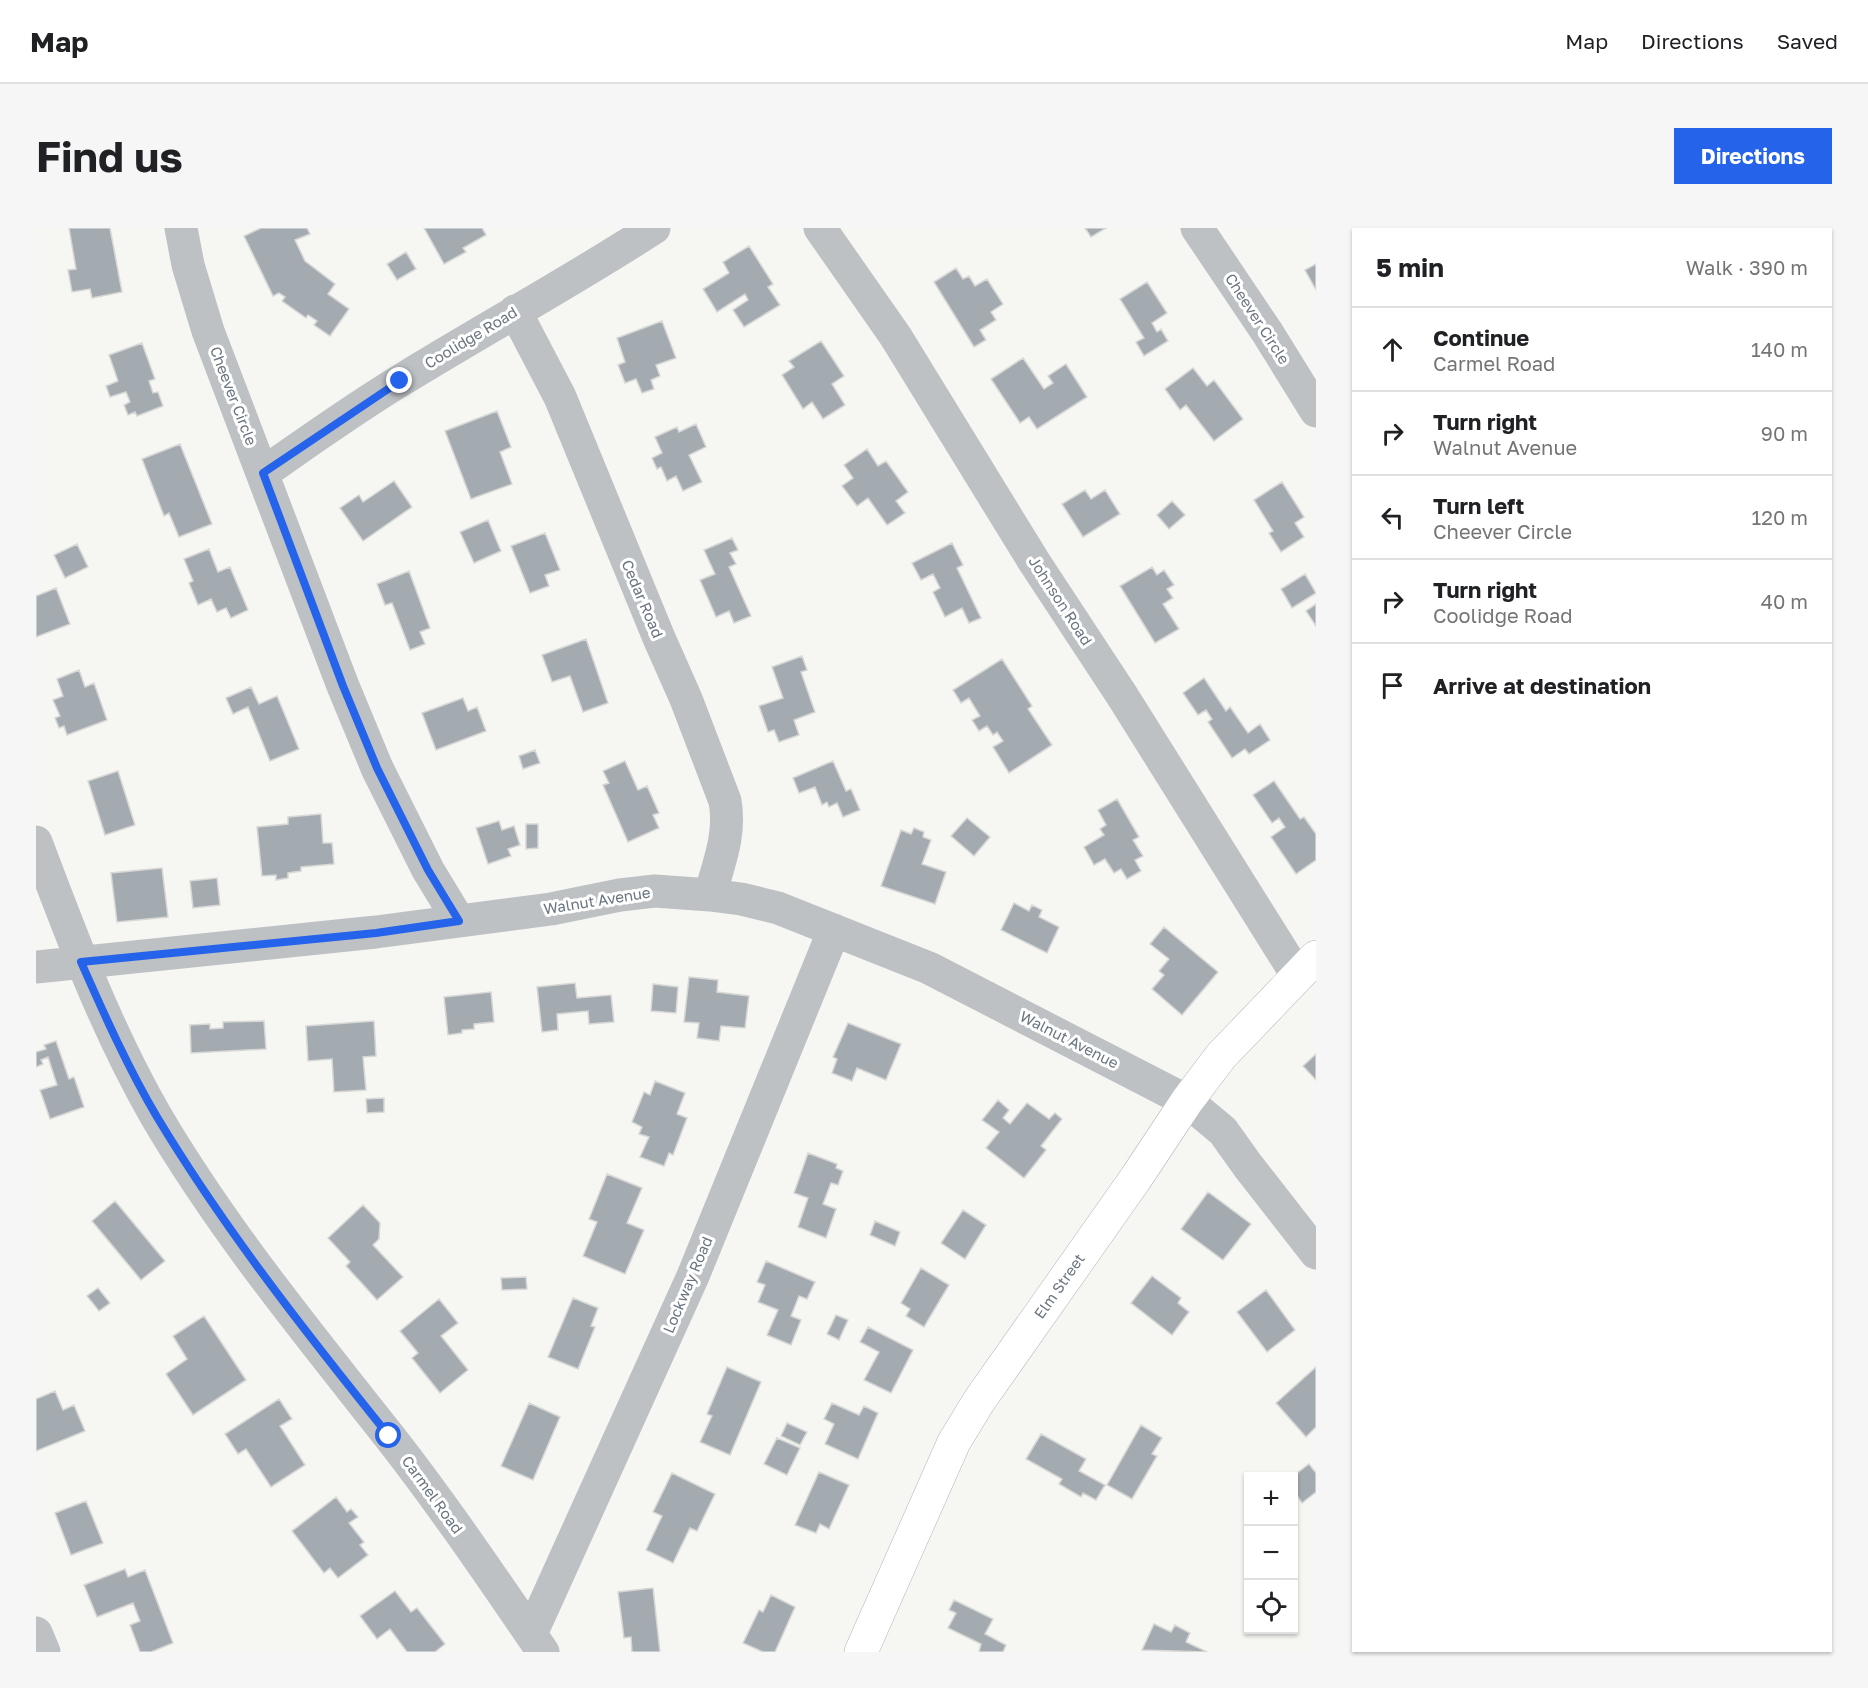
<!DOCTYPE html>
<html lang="en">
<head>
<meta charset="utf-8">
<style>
	body { margin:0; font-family:"Golos Text",sans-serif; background:#f6f6f6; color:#202124 }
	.controls { position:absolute; right:18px; bottom:18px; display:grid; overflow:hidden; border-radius:0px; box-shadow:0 2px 4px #0004 }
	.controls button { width:54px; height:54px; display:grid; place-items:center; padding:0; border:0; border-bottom:2px solid #e0e0e0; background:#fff; color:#202124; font:30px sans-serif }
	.stop { position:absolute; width:18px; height:18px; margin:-14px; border:4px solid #2563eb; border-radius:50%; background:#fff }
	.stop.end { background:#2563eb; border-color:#fff; box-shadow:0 2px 6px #0008 }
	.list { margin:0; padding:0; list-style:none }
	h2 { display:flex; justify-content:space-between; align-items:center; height:78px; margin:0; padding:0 24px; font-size:26px }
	h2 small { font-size:20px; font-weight:400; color:#757577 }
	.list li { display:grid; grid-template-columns:39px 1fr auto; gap:18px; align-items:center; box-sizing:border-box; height:84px; padding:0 24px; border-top:2px solid #e0e0e0 }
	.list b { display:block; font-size:22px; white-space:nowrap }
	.list p { margin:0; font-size:20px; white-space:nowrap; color:#757577 }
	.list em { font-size:20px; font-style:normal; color:#757577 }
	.icon { flex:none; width:33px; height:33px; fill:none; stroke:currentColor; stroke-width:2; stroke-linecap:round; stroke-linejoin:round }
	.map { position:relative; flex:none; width:1280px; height:1424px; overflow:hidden; border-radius:0px }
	header { display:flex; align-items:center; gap:36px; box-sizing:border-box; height:84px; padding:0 30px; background:#fff; border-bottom:2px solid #e0e0e0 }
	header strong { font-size:28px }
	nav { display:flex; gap:33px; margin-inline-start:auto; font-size:21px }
	.intro { display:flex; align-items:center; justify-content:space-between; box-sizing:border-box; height:144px; padding:0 36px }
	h1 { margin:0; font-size:42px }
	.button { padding:15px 27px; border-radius:0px; background:#2563eb; color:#fff; font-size:21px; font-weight:700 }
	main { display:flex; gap:36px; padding:0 36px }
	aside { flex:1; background:#fff; border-radius:0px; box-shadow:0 2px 4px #0004 }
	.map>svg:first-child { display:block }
	.building { fill:#a4abb0; stroke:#d7d7d6; stroke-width:1.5 }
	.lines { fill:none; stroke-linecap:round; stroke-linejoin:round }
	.major-casing { stroke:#b2b5b9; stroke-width:34 }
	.minor { stroke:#bec1c4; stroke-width:33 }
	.major { stroke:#fff; stroke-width:33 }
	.route { stroke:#2563eb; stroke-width:8 }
	.labels { text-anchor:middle; stroke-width:6; stroke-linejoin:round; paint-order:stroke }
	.street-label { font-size:15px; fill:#697580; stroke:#fff }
</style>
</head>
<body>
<header>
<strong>Map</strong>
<nav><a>Map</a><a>Directions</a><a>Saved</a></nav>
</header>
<div class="intro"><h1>Find us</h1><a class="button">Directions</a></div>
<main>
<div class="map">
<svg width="1280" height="1424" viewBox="0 0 1280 1424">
	<rect width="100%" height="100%" fill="#f6f6f3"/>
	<!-- building -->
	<path class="building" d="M 33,0 L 74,0 L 86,64 L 56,70 L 54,61 L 36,64 L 32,42 L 40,41 Z
		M 225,0 L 271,0 L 274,6 L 259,12 L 269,33 L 299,56 L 292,66 L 313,81 L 294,108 L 278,97 L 281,93 L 272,87 L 270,90 L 246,73 L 249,69 L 243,65 L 237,68 L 208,8 Z
		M 388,0 L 446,0 L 450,7 L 427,20 L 430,24 L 408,36 Z
		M 1049,0 L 1070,0 L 1055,9 Z
		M 713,18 L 737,56 L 732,59 L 744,77 L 708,99 L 697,82 L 712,72 L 709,66 L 681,84 L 667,61 L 693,45 L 687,34 Z
		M 370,24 L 380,41 L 361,52 L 351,36 Z
		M 1280,36 L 1280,62 L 1269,42 Z
		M 920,40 L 927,51 L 933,48 L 939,58 L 951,51 L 967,76 L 955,84 L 960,92 L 944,102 L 950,112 L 938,119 L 898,54 Z
		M 1111,54 L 1131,85 L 1116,95 L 1121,104 L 1125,101 L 1132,113 L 1108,128 L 1100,114 L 1108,110 L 1084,71 Z
		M 626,93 L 640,130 L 620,137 L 624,148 L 615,152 L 618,161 L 606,165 L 600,151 L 589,155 L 582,137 L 589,134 L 581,110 Z
		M 785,113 L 808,148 L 796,156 L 809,177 L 787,191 L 776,174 L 767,181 L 746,147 L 758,139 L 753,133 Z
		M 106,115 L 119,151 L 113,153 L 117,165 L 122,164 L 127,178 L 101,188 L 99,184 L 92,187 L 88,177 L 94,174 L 90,164 L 74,169 L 70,158 L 82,153 L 73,127 Z
		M 987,130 L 1008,161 L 1017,155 L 1012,148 L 1030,136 L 1051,169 L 1001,201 L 993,189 L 984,195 L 955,151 Z
		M 1157,140 L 1171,158 L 1178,152 L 1207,191 L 1178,213 L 1150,177 L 1144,182 L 1129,161 Z
		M 461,183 L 475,219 L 464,224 L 476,256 L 435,271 L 409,203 Z
		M 660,196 L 670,219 L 653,227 L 666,254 L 647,263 L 640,248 L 631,253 L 625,239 L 621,241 L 616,230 L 626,225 L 619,209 L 641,199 L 643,204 Z
		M 144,216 L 176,296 L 143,309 L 133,285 L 128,288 L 106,231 Z
		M 831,221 L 842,238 L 850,233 L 872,264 L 860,273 L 869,285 L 851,297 L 832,270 L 821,278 L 806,258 L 817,250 L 808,237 Z
		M 358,253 L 376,279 L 327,313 L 304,280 L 323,267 L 327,274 Z
		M 1246,254 L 1268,289 L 1259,295 L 1268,309 L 1245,324 L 1233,305 L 1237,303 L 1218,272 Z
		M 1049,262 L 1055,271 L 1069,262 L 1084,286 L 1047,309 L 1026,276 Z
		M 1136,273 L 1149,287 L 1133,301 L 1121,287 Z
		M 452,292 L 465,323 L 438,335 L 424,304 Z
		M 509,305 L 524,342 L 509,347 L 513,358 L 494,365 L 475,318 Z
		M 696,310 L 702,322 L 694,325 L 700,336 L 693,339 L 715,388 L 698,395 L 693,383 L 680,389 L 664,352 L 679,346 L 668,322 Z
		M 916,315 L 927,337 L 921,340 L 945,390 L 933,395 L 926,380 L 909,389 L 897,364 L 904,360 L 897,346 L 885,352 L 876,335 Z
		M 41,316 L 52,339 L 29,350 L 18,327 Z
		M 173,321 L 182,344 L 194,339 L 212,382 L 195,390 L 190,380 L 181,384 L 175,371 L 162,377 L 153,355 L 157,353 L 148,331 Z
		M 1116,339 L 1121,347 L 1128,342 L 1138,357 L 1131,361 L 1137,370 L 1127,376 L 1143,401 L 1119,415 L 1084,358 Z
		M 373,343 L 394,400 L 384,404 L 389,416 L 374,422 L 356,375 L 349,377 L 341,356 Z
		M 1269,346 L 1280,365 L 1256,380 L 1245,361 Z
		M 20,360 L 34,396 L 0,409 L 0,368 Z
		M 1280,376 L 1280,398 L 1270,383 Z
		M 550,411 L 572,475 L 547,484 L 534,448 L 516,454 L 506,427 Z
		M 766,428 L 771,442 L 765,444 L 779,484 L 758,492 L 763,507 L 743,514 L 738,502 L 732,504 L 723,478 L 747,470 L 736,439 Z
		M 966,431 L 996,478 L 992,481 L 1016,517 L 973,545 L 957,519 L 967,513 L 961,504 L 957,507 L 951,498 L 943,503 L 936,492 L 944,488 L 933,470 L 925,475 L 917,462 Z
		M 43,442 L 49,459 L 58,455 L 71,492 L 31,507 L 28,498 L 23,500 L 19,490 L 24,488 L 17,472 L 27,468 L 21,451 Z
		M 1168,450 L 1190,483 L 1194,479 L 1212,505 L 1224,496 L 1234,512 L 1213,526 L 1209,521 L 1196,530 L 1172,494 L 1176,491 L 1170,482 L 1162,487 L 1147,465 Z
		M 215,459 L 223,476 L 241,468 L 263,521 L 234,533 L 212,479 L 197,486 L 190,470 Z
		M 427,470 L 432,483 L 441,479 L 450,503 L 400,522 L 386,485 Z
		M 499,522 L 504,535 L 487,541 L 483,528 Z
		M 589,533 L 602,562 L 611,558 L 623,585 L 617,587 L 623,600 L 592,614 L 567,557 L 573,555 L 567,543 Z
		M 797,533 L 810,563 L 815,561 L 824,582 L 807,589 L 801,575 L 793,579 L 791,574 L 786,577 L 779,559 L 763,565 L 757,550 Z
		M 82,543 L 99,597 L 69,607 L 52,553 Z
		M 1238,553 L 1264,591 L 1268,589 L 1280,606 L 1280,632 L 1260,646 L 1235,609 L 1249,599 L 1243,590 L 1236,595 L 1217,567 Z
		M 1081,571 L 1103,609 L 1097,612 L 1107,628 L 1099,632 L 1105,643 L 1091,651 L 1085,641 L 1078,645 L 1069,631 L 1058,637 L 1048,619 L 1068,607 L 1064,601 L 1070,597 L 1062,582 Z
		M 285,586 L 287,615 L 296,615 L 298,636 L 265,639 L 265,643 L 252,645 L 252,650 L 240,652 L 240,647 L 226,648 L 221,599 L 252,596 L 252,589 Z
		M 931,590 L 954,609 L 938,628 L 915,608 Z
		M 463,593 L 466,602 L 478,598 L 484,617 L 472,621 L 475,628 L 452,636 L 440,600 Z
		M 490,596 L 502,596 L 502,620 L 490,621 Z
		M 878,600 L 888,604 L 887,609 L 895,612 L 886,636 L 910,644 L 899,676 L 845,658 L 865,602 L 875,606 Z
		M 126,640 L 132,689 L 81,694 L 75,645 Z
		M 181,650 L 184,677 L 157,680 L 154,653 Z
		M 978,675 L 993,683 L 996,677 L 1006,682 L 1003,689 L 1023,699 L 1011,725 L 965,702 Z
		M 1128,699 L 1182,744 L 1146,787 L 1116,761 L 1128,747 L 1123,743 L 1133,731 L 1114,716 Z
		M 653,749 L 682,752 L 681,764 L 713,768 L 709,800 L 685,798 L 683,813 L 661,810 L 663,795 L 648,794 Z
		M 539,755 L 541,770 L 575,767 L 578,794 L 553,796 L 552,783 L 521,786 L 522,802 L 506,804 L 501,759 Z
		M 617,756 L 642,759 L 640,785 L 615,783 Z
		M 455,764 L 458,794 L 438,796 L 438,801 L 426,802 L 426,805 L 412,807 L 408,769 Z
		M 228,793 L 230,821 L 155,825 L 154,797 L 174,796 L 174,801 L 187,800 L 187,794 Z
		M 338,793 L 340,828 L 327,829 L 330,862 L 298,864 L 296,831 L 272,833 L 270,798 Z
		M 812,795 L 865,816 L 850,852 L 821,840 L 816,853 L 796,845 L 801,831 L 797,829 Z
		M 20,813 L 33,851 L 38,849 L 48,879 L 14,891 L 4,862 L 21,857 L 12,829 L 5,832 L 7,836 L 0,839 L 0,824 L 10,821 L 8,817 Z
		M 1280,826 L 1280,852 L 1267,838 Z
		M 619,853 L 649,865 L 641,886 L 651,890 L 637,927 L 633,925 L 628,938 L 604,929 L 613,909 L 603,906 L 606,899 L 596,894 L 608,864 L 614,867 Z
		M 348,870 L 348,884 L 331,885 L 330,871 Z
		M 962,872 L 973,882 L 967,890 L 974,896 L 991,875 L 1013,891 L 1019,885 L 1026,891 L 1005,918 L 1010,922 L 988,950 L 950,920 L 963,904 L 946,892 Z
		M 772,925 L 801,936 L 800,940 L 807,943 L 802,957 L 795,955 L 787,976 L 800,981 L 790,1010 L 762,999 L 772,970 L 758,965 Z
		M 571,946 L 606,960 L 591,995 L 608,1002 L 589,1046 L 547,1028 L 561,994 L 553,991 Z
		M 1172,964 L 1215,996 L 1187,1032 L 1145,1001 Z
		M 79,973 L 129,1033 L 105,1052 L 56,993 Z
		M 327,977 L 344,995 L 343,1011 L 337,1017 L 367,1049 L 341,1072 L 310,1038 L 314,1034 L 292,1010 Z
		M 927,982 L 950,997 L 929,1031 L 905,1015 Z
		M 839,993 L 864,1004 L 859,1018 L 834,1007 Z
		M 730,1033 L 779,1054 L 771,1071 L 763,1068 L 755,1088 L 765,1092 L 755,1117 L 731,1107 L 742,1082 L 722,1074 L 729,1057 L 721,1054 Z
		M 885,1040 L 913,1057 L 888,1099 L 870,1088 L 874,1081 L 865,1075 Z
		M 1116,1048 L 1145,1070 L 1142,1075 L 1153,1084 L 1136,1107 L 1095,1075 Z
		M 490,1049 L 491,1061 L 466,1062 L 465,1050 Z
		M 62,1060 L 74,1075 L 63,1083 L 51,1068 Z
		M 1230,1062 L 1259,1102 L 1231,1124 L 1201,1084 Z
		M 537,1070 L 562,1080 L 555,1098 L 559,1099 L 542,1141 L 512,1129 Z
		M 403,1071 L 422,1095 L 405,1108 L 432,1142 L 404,1165 L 376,1130 L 382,1125 L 364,1103 Z
		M 800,1087 L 812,1092 L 803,1112 L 791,1106 Z
		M 168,1088 L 210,1152 L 157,1187 L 130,1146 L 151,1131 L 137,1108 Z
		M 832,1099 L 877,1122 L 855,1165 L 828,1152 L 843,1124 L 824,1114 Z
		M 691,1139 L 725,1154 L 694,1227 L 664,1214 L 676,1188 L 671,1186 Z
		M 1280,1139 L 1280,1199 L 1270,1209 L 1240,1175 Z
		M 19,1163 L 27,1182 L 38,1177 L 49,1203 L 0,1223 L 0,1171 Z
		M 243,1171 L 256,1191 L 244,1198 L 269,1237 L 235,1259 L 210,1221 L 202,1226 L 189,1206 Z
		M 493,1175 L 524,1189 L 497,1252 L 465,1238 Z
		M 796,1175 L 823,1187 L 828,1178 L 842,1185 L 822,1231 L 789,1216 L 798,1196 L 788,1191 Z
		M 751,1195 L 771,1204 L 764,1217 L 745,1208 Z
		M 1105,1197 L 1126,1210 L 1116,1226 L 1121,1228 L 1096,1271 L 1071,1257 Z
		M 1005,1206 L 1050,1231 L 1043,1243 L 1069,1257 L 1060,1272 L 1047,1265 L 1045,1269 L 1023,1256 L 1026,1251 L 990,1231 Z
		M 741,1210 L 764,1220 L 751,1247 L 728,1236 Z
		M 1273,1236 L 1280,1245 L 1280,1264 L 1266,1275 L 1258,1263 L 1257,1248 Z
		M 783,1244 L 813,1257 L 793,1301 L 784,1296 L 780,1305 L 759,1297 Z
		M 636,1245 L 679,1266 L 661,1303 L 654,1300 L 637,1335 L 610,1322 L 626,1288 L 617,1284 Z
		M 300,1269 L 311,1284 L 315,1281 L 322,1289 L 313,1295 L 328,1314 L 324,1317 L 332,1327 L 302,1350 L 294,1340 L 288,1345 L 256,1303 Z
		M 50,1273 L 67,1315 L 35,1327 L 19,1285 Z
		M 89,1341 L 92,1349 L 109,1342 L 137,1415 L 115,1424 L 104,1424 L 94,1397 L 104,1393 L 97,1375 L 61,1389 L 48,1357 Z
		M 617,1360 L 624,1424 L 596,1424 L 595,1409 L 588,1410 L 582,1364 Z
		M 359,1363 L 375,1384 L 381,1380 L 409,1416 L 399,1424 L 371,1424 L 354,1401 L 341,1411 L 324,1388 Z
		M 735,1367 L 759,1379 L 739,1424 L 727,1424 L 707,1415 L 723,1382 L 727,1384 Z
		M 918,1372 L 957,1391 L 949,1406 L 970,1417 L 967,1424 L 943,1424 L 945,1416 L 912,1400 L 920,1385 L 913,1382 Z
		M 1118,1396 L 1135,1404 L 1139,1397 L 1154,1405 L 1150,1414 L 1171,1424 L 1106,1422 Z"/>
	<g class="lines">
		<!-- major casing -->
		<g class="major-casing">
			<g id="major">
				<path id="s1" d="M 825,1424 L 918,1214 L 943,1173 L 1100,950 L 1151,873 L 1185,828 L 1280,729"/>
			</g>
		</g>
		<!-- minor -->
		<path class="minor" d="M 145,0 L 152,37 L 172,103 L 307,458 L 341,540 L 392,642 L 423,693
			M 784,0 L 860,109 L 997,332 L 1087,469 L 1261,747
			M 1161,0 L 1231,104 L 1280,183
			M 479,83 L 524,169 L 623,410 L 650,471 L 689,573 C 695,606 683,635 674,667
			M 227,245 C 273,213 319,180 367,151 C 450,100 536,53 618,0
			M 0,614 C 35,707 70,801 120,888 C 187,1002 271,1104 353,1208 C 407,1277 457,1351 507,1424
			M 0,739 L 340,704 L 515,681 L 584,667 L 619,663 L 674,667 L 705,671 L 742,680 L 893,740 L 1151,873 L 1187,903 L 1212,938 L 1280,1025
			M 0,1405 L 8,1424
			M 495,1406 L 657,1048 L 798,702"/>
		<!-- major -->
		<use href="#major" class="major"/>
	</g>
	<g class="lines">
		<!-- route -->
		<path class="route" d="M 353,1208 C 271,1106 189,1002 121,889 C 92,840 68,786 45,734 L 340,705 L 423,693 L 392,642 L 341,540 L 307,458 L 227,245 L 364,153"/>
	</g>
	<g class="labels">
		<!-- street labels -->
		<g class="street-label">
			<text transform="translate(1221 91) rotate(57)" y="5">Cheever Circle</text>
			<text transform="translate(435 110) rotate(-31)" y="5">Coolidge Road</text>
			<text transform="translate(197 168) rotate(69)" y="5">Cheever Circle</text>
			<text transform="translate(606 371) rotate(67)" y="5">Cedar Road</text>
			<text transform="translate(1024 373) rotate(57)" y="5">Johnson Road</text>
			<text transform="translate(561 673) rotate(-9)" y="5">Walnut Avenue</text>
			<text transform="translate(1033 812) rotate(27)" y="5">Walnut Avenue</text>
			<text transform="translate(652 1057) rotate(-67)" y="5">Lockway Road</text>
			<text dy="5" stroke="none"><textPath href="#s1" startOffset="418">Elm Street</textPath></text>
			<text transform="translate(396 1267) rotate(54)" y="5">Carmel Road</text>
		</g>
	</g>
</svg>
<div class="controls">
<button>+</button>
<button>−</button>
<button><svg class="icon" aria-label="locate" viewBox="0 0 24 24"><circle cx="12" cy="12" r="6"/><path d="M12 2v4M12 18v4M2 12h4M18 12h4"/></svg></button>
</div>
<div class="stop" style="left:353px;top:1208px"></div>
<div class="stop end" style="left:364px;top:153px"></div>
</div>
<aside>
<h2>5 min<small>Walk · 390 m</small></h2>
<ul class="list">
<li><svg class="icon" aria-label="ahead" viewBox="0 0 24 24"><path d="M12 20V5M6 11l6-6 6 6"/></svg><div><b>Continue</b><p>Carmel Road</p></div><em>140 m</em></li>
<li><svg class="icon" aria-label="right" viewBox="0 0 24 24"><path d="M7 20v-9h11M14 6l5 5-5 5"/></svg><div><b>Turn right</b><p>Walnut Avenue</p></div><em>90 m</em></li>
<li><svg class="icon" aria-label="left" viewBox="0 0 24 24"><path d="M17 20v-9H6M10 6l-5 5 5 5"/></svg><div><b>Turn left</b><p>Cheever Circle</p></div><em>120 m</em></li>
<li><svg class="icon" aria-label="right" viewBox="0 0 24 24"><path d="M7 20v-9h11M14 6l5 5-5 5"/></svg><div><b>Turn right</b><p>Coolidge Road</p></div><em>40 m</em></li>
<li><svg class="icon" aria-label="arrive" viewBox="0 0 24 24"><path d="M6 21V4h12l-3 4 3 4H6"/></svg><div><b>Arrive at destination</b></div></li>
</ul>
</aside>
</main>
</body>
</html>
